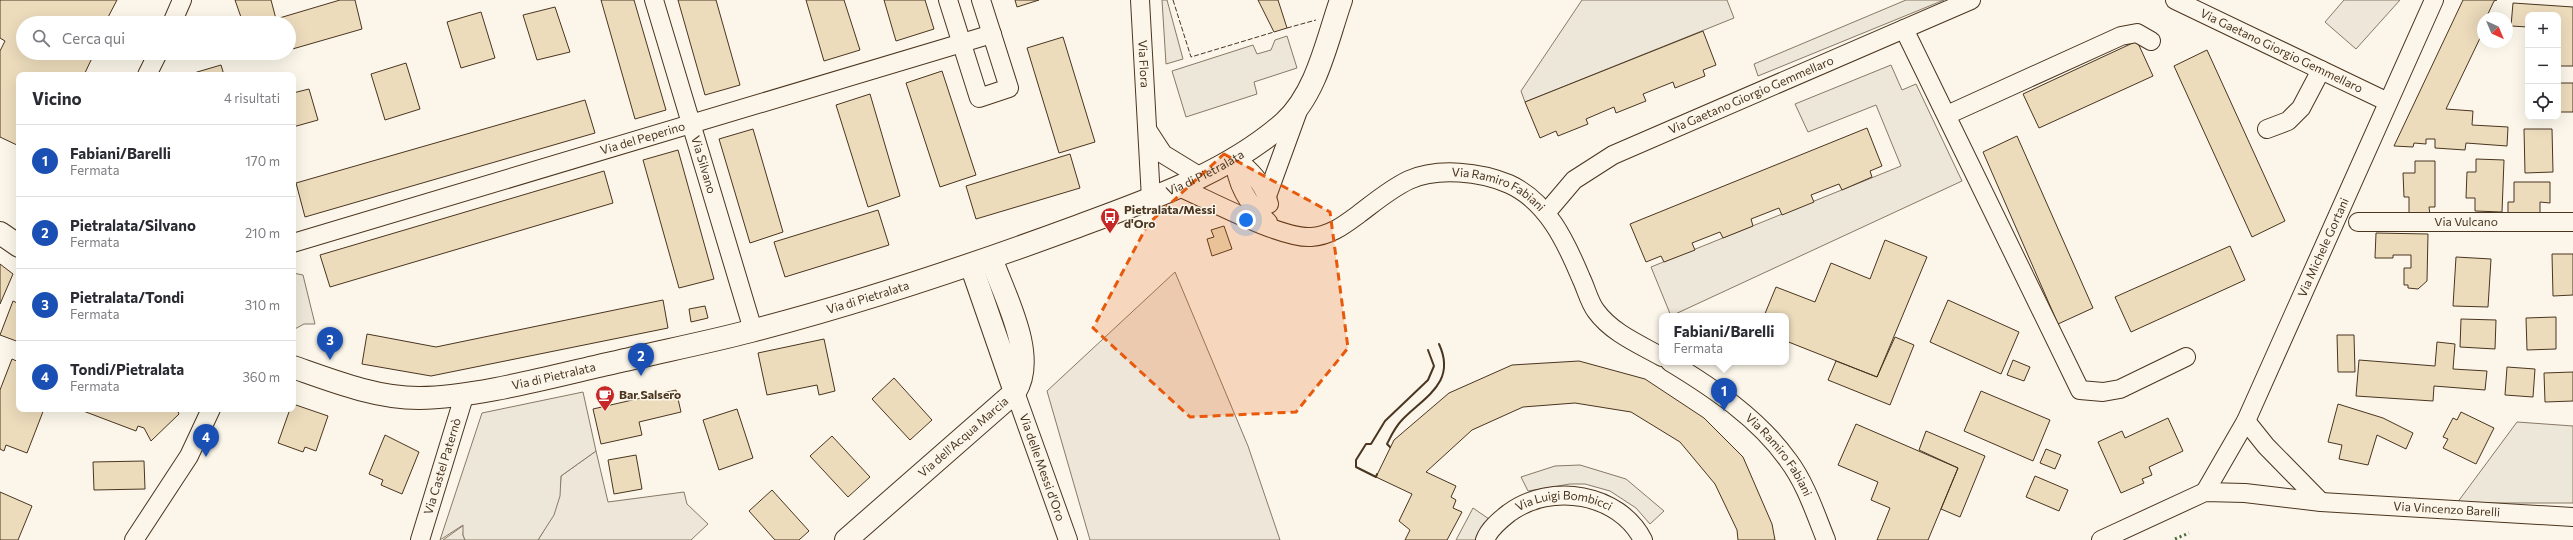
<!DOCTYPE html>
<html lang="it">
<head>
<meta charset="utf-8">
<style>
	body { margin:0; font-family:Commissioner,sans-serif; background:#f7f7f7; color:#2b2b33 }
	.controls { position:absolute; right:12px; top:12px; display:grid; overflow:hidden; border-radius:8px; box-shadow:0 4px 16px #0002 }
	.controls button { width:36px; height:36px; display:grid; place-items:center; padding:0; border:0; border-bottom:1px solid #e1e1e2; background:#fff; color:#2b2b33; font:20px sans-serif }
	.compass { position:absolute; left:2477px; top:12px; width:36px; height:36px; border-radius:50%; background:#fff; box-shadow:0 4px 16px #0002; rotate:136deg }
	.you { position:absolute; left:1246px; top:220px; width:14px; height:14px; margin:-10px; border:3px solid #fff; border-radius:50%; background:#1a73e8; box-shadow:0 0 0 6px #1a73e833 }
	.badge { display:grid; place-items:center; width:26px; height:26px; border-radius:50%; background:#c62828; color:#fff; font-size:13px; font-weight:700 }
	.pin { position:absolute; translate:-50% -33px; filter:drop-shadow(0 1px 2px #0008) }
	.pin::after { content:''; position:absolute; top:21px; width:14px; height:12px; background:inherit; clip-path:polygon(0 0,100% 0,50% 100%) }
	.popup { position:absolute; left:1659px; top:313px; width:130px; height:52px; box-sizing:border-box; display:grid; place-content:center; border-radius:8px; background:#fff; filter:drop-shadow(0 1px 3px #0005); font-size:13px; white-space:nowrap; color:#7c7c81 }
	.popup b { font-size:15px; color:#2b2b33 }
	.popup::after { content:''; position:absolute; left:50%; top:100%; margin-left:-8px; border:8px solid transparent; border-top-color:#fff }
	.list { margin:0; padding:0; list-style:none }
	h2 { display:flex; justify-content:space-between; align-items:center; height:52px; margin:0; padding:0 16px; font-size:17px }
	h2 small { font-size:13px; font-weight:400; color:#7c7c81 }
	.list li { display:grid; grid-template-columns:26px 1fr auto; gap:12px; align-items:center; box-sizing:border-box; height:72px; padding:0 16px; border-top:1px solid #e1e1e2 }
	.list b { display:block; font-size:15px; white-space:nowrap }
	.list p { margin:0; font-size:13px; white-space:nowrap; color:#7c7c81 }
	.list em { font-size:13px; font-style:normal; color:#7c7c81 }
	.icon { flex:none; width:22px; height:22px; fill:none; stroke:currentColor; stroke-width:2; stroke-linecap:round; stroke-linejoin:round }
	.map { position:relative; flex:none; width:2573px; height:540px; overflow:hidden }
	.search { position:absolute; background:#fff; box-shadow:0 4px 16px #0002; left:16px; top:16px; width:280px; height:44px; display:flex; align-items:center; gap:10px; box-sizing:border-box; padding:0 14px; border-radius:22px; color:#7c7c81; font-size:15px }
	.panel { position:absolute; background:#fff; box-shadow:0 4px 16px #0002; left:16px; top:72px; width:280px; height:340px; border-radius:8px }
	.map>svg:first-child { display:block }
	.green { fill:#ede6d9; stroke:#887966 }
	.parking { fill:#ede7d9; stroke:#887966 }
	.building { fill:#ecdcbc; stroke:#4a3520 }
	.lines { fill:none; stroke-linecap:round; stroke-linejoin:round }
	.street-casing { stroke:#4a3520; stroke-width:20 }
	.secondary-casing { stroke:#4a3520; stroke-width:24 }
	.street { stroke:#fbf6e9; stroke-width:18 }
	.secondary { stroke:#fbf6e9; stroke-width:22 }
	.hedge { stroke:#436837; stroke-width:3; stroke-dasharray:2 3; stroke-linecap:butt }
	.fence { stroke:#4a3520; stroke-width:1; stroke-dasharray:5 2; stroke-linecap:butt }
	.wall { stroke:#4a3520; stroke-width:2 }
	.marked { fill:#e8590c; fill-opacity:0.2; stroke:#e8590c; stroke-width:3; stroke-dasharray:8 5; stroke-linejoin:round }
	.labels { text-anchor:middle; stroke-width:3; stroke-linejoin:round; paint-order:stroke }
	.street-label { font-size:12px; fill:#4a3520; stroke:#fbf6e9 }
	.poi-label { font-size:12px; font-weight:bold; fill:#4a3520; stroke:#fbf6e9; text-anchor:start }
</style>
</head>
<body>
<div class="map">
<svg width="2573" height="540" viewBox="0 0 2573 540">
	<rect width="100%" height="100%" fill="#fbf6e9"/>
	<!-- green -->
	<path class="green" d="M 1162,0 L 1167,0 L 1183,59 L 1166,64 Z
		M 2344,0 L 2400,0 L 2356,49 L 2325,22 Z
		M 1175,272 L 1248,446 L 1280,540 L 1090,540 L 1047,391 Z
		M 596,451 L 608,502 L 684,492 L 687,504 L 708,524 L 691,540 L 538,540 C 552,518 560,502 561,476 Z
		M 464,525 L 463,535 L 465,540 L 443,540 Z"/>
	<!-- parking -->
	<path class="parking" d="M 1582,0 L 1727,0 L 1734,18 L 1525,102 L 1521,91 Z
		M 1906,0 L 1944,0 L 1758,76 L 1754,64 Z
		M 1287,36 L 1297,68 L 1254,82 L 1257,94 L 1186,117 L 1172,71 L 1253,45 L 1257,54 L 1271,50 L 1275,40 Z
		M 1891,65 L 1902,90 L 1916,84 L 1962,181 L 1671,316 L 1651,267 L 1901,166 L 1876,105 L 1808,132 L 1795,104 Z
		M 293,273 L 303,275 L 315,324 L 304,324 L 293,330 Z
		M 583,392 L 596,451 L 561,476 L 560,496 L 554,515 L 538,540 L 465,540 L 463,535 L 463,525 L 440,540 L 482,413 Z
		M 2517,422 L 2573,426 L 2573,503 L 2457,503 Z
		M 1580,465 L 1626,479 L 1664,511 L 1650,524 L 1636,508 L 1610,491 L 1585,484 L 1570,484 L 1528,491 L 1521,477 L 1555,466 Z
		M 1473,508 L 1489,519 L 1475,540 L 1456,540 Z"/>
	<!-- building -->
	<path class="building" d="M 0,0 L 117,0 L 105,23 L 23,23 L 23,53 L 82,53 L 92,58 L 84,75 L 19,75 L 19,146 L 0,137 L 0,51 L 5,41 L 0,38 Z
		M 235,0 L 271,0 L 276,19 L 340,0 L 355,0 L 362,29 L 289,50 L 289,23 L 243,23 Z
		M 601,0 L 634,0 L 666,110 L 635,119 Z
		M 678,0 L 716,0 L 740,85 L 705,95 Z
		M 806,0 L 844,0 L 860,50 L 824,61 Z
		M 884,0 L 925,0 L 934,29 L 896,41 Z
		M 1015,0 L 1039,0 L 1017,7 Z
		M 1258,0 L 1278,0 L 1287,28 L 1274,32 Z
		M 2463,0 L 2497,0 L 2494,1 L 2486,18 L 2483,18 L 2483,32 L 2446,109 L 2473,111 L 2472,125 L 2508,127 L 2507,146 L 2466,143 L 2465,150 L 2435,148 L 2435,139 L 2426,139 L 2426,144 L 2414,143 L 2413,147 L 2394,146 Z
		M 2513,3 L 2573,7 L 2573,66 L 2558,66 L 2558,15 L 2528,15 L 2528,27 L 2511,26 Z
		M 555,7 L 570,52 L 537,60 L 523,15 Z
		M 481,12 L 495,58 L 461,68 L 447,22 Z
		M 1703,31 L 1716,65 L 1703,70 L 1705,76 L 1675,88 L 1673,82 L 1643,94 L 1646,101 L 1616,113 L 1614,107 L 1586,119 L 1588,124 L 1558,136 L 1556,131 L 1540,138 L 1525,102 Z
		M 1063,37 L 1095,142 L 1059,153 L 1027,48 Z
		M 2137,41 L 2153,76 L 2039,128 L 2023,94 Z
		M 2207,50 L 2285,221 L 2252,237 L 2174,66 Z
		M 406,63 L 420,109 L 385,120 L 371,74 Z
		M 221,65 L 224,75 L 187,75 Z
		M 942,71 L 976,175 L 940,187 L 906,83 Z
		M 2558,83 L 2573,83 L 2573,112 L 2558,112 Z
		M 309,89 L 318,120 L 293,127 L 293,93 Z
		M 870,94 L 900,196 L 868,207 L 836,105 Z
		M 585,100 L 595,133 L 305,217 L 296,183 Z
		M 1867,128 L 1882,166 L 1870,171 L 1872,177 L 1842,190 L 1839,184 L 1811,195 L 1814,202 L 1782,215 L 1779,208 L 1751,219 L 1753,226 L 1723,238 L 1720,232 L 1692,243 L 1695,250 L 1664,262 L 1661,256 L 1646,262 L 1630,224 Z
		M 753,129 L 783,232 L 750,243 L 719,139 Z
		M 2524,129 L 2552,129 L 2553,172 L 2525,173 Z
		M 2017,136 L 2093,308 L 2058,324 L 1983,152 Z
		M 678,150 L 714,279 L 679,288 L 643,160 Z
		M 1070,154 L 1080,188 L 976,219 L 966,186 Z
		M 2476,159 L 2504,160 L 2502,212 L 2475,211 L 2475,198 L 2466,198 L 2467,172 L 2476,172 Z
		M 2415,161 L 2435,161 L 2435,207 L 2429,207 L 2430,215 L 2409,216 L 2409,197 L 2404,197 L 2403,173 L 2415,173 Z
		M 604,171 L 613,203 L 330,287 L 320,255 Z
		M 2514,182 L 2550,182 L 2550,203 L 2540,202 L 2540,215 L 2508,215 L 2508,202 L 2514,202 Z
		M 878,210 L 889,245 L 785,277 L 774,242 Z
		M 1224,226 L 1232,249 L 1212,256 L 1207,239 L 1214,237 L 1211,230 Z
		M 2376,233 L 2428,234 L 2427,281 L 2418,289 L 2408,288 L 2408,285 L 2404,285 L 2404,268 L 2411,268 L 2411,255 L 2393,255 L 2393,258 L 2375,258 Z
		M 1885,240 L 1927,257 L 1877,377 L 1786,341 L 1786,316 L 1764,316 L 1776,287 L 1815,302 L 1831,263 L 1870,279 Z
		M 2230,246 L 2245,280 L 2131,332 L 2115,297 Z
		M 2552,254 L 2573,254 L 2573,295 L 2553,296 Z
		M 2456,257 L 2491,259 L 2488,307 L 2453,306 Z
		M 0,264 L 13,274 L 0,304 Z
		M 663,300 L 668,328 L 431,376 L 362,364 L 367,334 L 436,347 Z
		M 1948,300 L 2019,332 L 2001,374 L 1930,342 Z
		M 13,301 L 19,304 L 19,342 L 0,335 Z
		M 705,306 L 708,318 L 691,322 L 689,309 Z
		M 2556,317 L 2556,349 L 2527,350 L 2526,318 Z
		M 2461,319 L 2496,320 L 2495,349 L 2460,347 Z
		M 2337,335 L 2354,335 L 2355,372 L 2338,372 Z
		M 1895,337 L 1914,345 L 1890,405 L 1828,380 L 1836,361 L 1877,377 Z
		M 824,339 L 835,391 L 819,395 L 817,385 L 767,395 L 758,353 Z
		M 2437,342 L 2455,344 L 2453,369 L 2487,371 L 2485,390 L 2434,386 L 2433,401 L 2356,396 L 2359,360 L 2435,366 Z
		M 12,359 L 19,362 L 19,409 L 44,409 L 27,453 L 6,445 L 4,451 L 0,449 L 0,390 Z
		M 2013,360 L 2030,367 L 2024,381 L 2007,375 Z
		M 1579,361 L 1645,379 L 1704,418 L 1743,457 L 1772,524 L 1775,540 L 1738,540 L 1737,530 L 1715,484 L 1680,442 L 1631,412 L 1575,403 L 1523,407 L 1472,430 L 1426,472 L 1456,486 L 1451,497 L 1456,500 L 1453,508 L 1462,512 L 1447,540 L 1405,540 L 1410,530 L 1399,521 L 1412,494 L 1376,477 L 1394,440 L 1449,393 L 1512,365 Z
		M 2507,367 L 2535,369 L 2533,397 L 2505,395 Z
		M 2573,372 L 2573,401 L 2545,402 L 2544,373 Z
		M 894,378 L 932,420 L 910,440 L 872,399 Z
		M 676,390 L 681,412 L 639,422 L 642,435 L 601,444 L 593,409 Z
		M 1981,391 L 2050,420 L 2033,461 L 1964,431 Z
		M 293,404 L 328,416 L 316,451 L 305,447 L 303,452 L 278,443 L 290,409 L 293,409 Z
		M 2338,404 L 2383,418 L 2413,433 L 2406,449 L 2377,435 L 2368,465 L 2339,459 L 2342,445 L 2328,442 Z
		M 78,409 L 177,409 L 179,414 L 151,441 L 144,428 L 138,426 L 136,431 Z
		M 737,409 L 753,458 L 719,470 L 703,420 Z
		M 2461,412 L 2494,428 L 2476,464 L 2443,448 L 2448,439 L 2443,437 L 2453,418 L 2457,420 Z
		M 2168,418 L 2183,451 L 2149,467 L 2152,475 L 2142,479 L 2144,483 L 2121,493 L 2098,442 L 2122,431 L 2125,438 Z
		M 1856,424 L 1958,468 L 1928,540 L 1877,540 L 1890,508 L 1871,500 L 1878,482 L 1838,465 Z
		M 1926,431 L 1985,456 L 1960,517 L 1941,509 L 1958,468 L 1919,450 Z
		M 385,435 L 419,452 L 402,494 L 381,485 L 383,480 L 369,474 Z
		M 832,436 L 870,477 L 848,497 L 810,456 Z
		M 2046,449 L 2061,455 L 2055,469 L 2040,463 Z
		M 636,455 L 642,489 L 614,494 L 608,460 Z
		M 144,461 L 145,489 L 94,490 L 93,462 Z
		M 2035,476 L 2068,490 L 2059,511 L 2026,497 Z
		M 772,490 L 809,531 L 799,540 L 775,540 L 749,511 Z
		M 0,492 L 32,506 L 18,540 L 0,540 Z"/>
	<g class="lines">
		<!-- street casing -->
		<g class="street-casing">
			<g id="street">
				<path id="s1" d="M 654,0 L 753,330"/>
				<path d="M 948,0 L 979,98 L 1009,88 L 981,0"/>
				<path id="s2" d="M 1140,0 L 1151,199"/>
				<path id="s3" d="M 2175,0 L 2388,102"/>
				<path d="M 172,23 L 182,0"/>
				<path d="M 1904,29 L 2080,390 L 2103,392 L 2120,389 L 2186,357"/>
				<path d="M 147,75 L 158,53"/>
				<path d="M 1947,115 L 2121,36 L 2137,33 L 2151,41"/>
				<path d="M 2267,129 L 2288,121 L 2301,108 L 2321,70"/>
				<path d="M 1148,131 L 1163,154 L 1199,176"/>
				<path d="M 1234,157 C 1236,184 1248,205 1268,222"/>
				<path d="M 1234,157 C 1250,170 1264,183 1269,204"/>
				<path id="s4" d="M 1179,187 C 1209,200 1281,239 1311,237 C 1330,236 1344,225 1359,214 C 1375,202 1390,189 1409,180 C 1438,167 1481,172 1509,184 C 1547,201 1566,242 1581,278 C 1586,288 1589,302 1596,311 C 1612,333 1639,344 1662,357"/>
				<path d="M 1267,196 L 1299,108"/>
				<path id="s5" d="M 1546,213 L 1574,180 L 1613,155 L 1971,0"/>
				<path id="s6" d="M 2358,222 L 2573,222"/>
				<path id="s7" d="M 293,243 L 992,34"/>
				<path id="s8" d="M 1670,362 C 1713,388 1758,418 1788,460 C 1806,484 1815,513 1826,540"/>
				<path id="s9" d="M 1015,392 L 1068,540"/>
				<path d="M 2246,421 L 2266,446 L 2321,502"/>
				<path id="s10" d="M 2205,492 L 2246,421 L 2434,0"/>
				<path d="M 134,540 L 189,456 L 211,409"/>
				<path id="s11" d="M 420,540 L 465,393"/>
				<path id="s12" d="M 1485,540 C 1489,529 1500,520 1509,513 C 1551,482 1619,493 1643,540"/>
				<path id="s13" d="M 2101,540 L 2205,492 L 2245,493 L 2321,502 L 2573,517"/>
			</g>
		</g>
		<!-- secondary casing -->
		<g class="secondary-casing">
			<g id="secondary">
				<path d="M 0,233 L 19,246"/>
				<path d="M 971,265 L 1015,392"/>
				<path id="s14" d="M 293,367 C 333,381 376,398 419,398 C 479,397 553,376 612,363 C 658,352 705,343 751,331 C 860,303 967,267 1073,228 C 1145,201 1225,175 1284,123 C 1317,93 1327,40 1341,0"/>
				<path id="s15" d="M 846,540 L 1015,392 C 1038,356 1004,295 991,258"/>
			</g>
		</g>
		<!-- street -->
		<use href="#street" class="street"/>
		<!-- secondary -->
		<use href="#secondary" class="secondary"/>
		<!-- hedge -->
		<path class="hedge" d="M 2175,539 L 2189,533"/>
		<!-- fence -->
		<path class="fence" d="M 1173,0 L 1191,57 L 1274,32
			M 1287,28 L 1316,20"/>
		<!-- wall -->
		<path class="wall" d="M 1390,447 L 1387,444 C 1391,436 1395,427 1402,420 C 1424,397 1457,383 1439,344
			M 1377,474 L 1376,477 L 1356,467 L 1356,460 L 1366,444 L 1371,444 L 1385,421 L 1428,380 L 1434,366 L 1428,350"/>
	</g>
	<!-- marked area -->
	<path class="marked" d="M 1224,154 L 1330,212 L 1348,348 L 1296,412 L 1190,417 L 1093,328 L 1148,224 Z"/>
	<!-- icons -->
	<defs>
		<g id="bus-pin" transform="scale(1)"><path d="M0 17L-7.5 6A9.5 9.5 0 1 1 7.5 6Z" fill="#c62828" stroke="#fbf6e9"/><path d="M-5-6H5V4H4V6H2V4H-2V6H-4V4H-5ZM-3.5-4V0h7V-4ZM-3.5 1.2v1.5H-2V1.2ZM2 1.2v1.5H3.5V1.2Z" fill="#fff"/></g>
		<g id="cafe-pin" transform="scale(1)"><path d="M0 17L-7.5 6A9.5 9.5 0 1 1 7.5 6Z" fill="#c62828" stroke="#fbf6e9"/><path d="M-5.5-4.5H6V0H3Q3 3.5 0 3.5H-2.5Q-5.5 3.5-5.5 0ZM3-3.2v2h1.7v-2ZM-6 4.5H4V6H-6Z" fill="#fff"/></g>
	</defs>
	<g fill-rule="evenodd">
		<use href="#bus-pin" x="1110" y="217"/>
		<use href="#cafe-pin" x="605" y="395"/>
	</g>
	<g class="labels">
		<!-- street labels -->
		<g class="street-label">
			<text dy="4" stroke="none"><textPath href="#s3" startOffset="118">Via Gaetano Giorgio Gemmellaro</textPath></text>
			<text dy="4" stroke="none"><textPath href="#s2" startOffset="64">Via Flora</textPath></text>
			<text dy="4" stroke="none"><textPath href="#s5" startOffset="240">Via Gaetano Giorgio Gemmellaro</textPath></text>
			<text dy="4" stroke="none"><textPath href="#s7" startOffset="365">Via del Peperino</textPath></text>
			<text dy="4" stroke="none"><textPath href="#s1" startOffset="172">Via Silvano</textPath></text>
			<text dy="4" stroke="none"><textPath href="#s14" startOffset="951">Via di Pietralata</textPath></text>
			<text dy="4" stroke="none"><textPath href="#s4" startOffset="351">Via Ramiro Fabiani</textPath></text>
			<text dy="4" stroke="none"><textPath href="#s6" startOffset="108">Via Vulcano</textPath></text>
			<text dy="4" stroke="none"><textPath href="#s10" startOffset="272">Via Michele Gortani</textPath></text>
			<text dy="4" stroke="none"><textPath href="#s14" startOffset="591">Via di Pietralata</textPath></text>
			<text dy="4" stroke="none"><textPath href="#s14" startOffset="267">Via di Pietralata</textPath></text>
			<text dy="4" stroke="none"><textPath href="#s15" startOffset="156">Via dell'Acqua Marcia</textPath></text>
			<text dy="4" stroke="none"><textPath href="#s8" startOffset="145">Via Ramiro Fabiani</textPath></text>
			<text dy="4" stroke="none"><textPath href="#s11" startOffset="77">Via Castel Paternò</textPath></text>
			<text dy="4" stroke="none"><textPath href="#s9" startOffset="80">Via delle Messi d'Oro</textPath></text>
			<text dy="4" stroke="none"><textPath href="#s13" startOffset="357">Via Vincenzo Barelli</textPath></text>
			<text dy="4" stroke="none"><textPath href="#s12" startOffset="95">Via Luigi Bombicci</textPath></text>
		</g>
		<!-- poi labels -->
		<g class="poi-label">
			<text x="1124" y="214">Pietralata/Messi<tspan x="1124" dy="14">d'Oro</tspan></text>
			<text x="619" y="399">Bar Salsero</text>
		</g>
	</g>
</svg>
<div class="controls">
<button>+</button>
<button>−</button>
<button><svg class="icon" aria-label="locate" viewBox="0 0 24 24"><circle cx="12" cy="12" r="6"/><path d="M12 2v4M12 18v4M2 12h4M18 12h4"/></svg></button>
</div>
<svg class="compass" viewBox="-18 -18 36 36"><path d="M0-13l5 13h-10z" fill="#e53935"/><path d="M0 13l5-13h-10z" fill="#7c7c81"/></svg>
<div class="you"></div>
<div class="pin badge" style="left:1724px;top:411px;background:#1a4fb4">1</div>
<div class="popup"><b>Fabiani/Barelli</b>Fermata</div>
<div class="pin badge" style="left:641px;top:376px;background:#1a4fb4">2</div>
<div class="pin badge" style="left:330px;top:360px;background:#1a4fb4">3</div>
<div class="pin badge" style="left:206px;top:457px;background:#1a4fb4">4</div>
<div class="search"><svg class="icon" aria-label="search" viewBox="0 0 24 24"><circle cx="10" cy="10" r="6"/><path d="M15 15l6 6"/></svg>Cerca qui</div>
<section class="panel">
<h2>Vicino<small>4 risultati</small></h2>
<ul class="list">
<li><span class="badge" style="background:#1a4fb4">1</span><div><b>Fabiani/Barelli</b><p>Fermata</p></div><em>170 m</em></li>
<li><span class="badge" style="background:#1a4fb4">2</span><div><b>Pietralata/Silvano</b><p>Fermata</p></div><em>210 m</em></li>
<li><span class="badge" style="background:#1a4fb4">3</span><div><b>Pietralata/Tondi</b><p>Fermata</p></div><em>310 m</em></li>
<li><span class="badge" style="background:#1a4fb4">4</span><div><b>Tondi/Pietralata</b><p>Fermata</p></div><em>360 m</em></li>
</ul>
</section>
</div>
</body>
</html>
